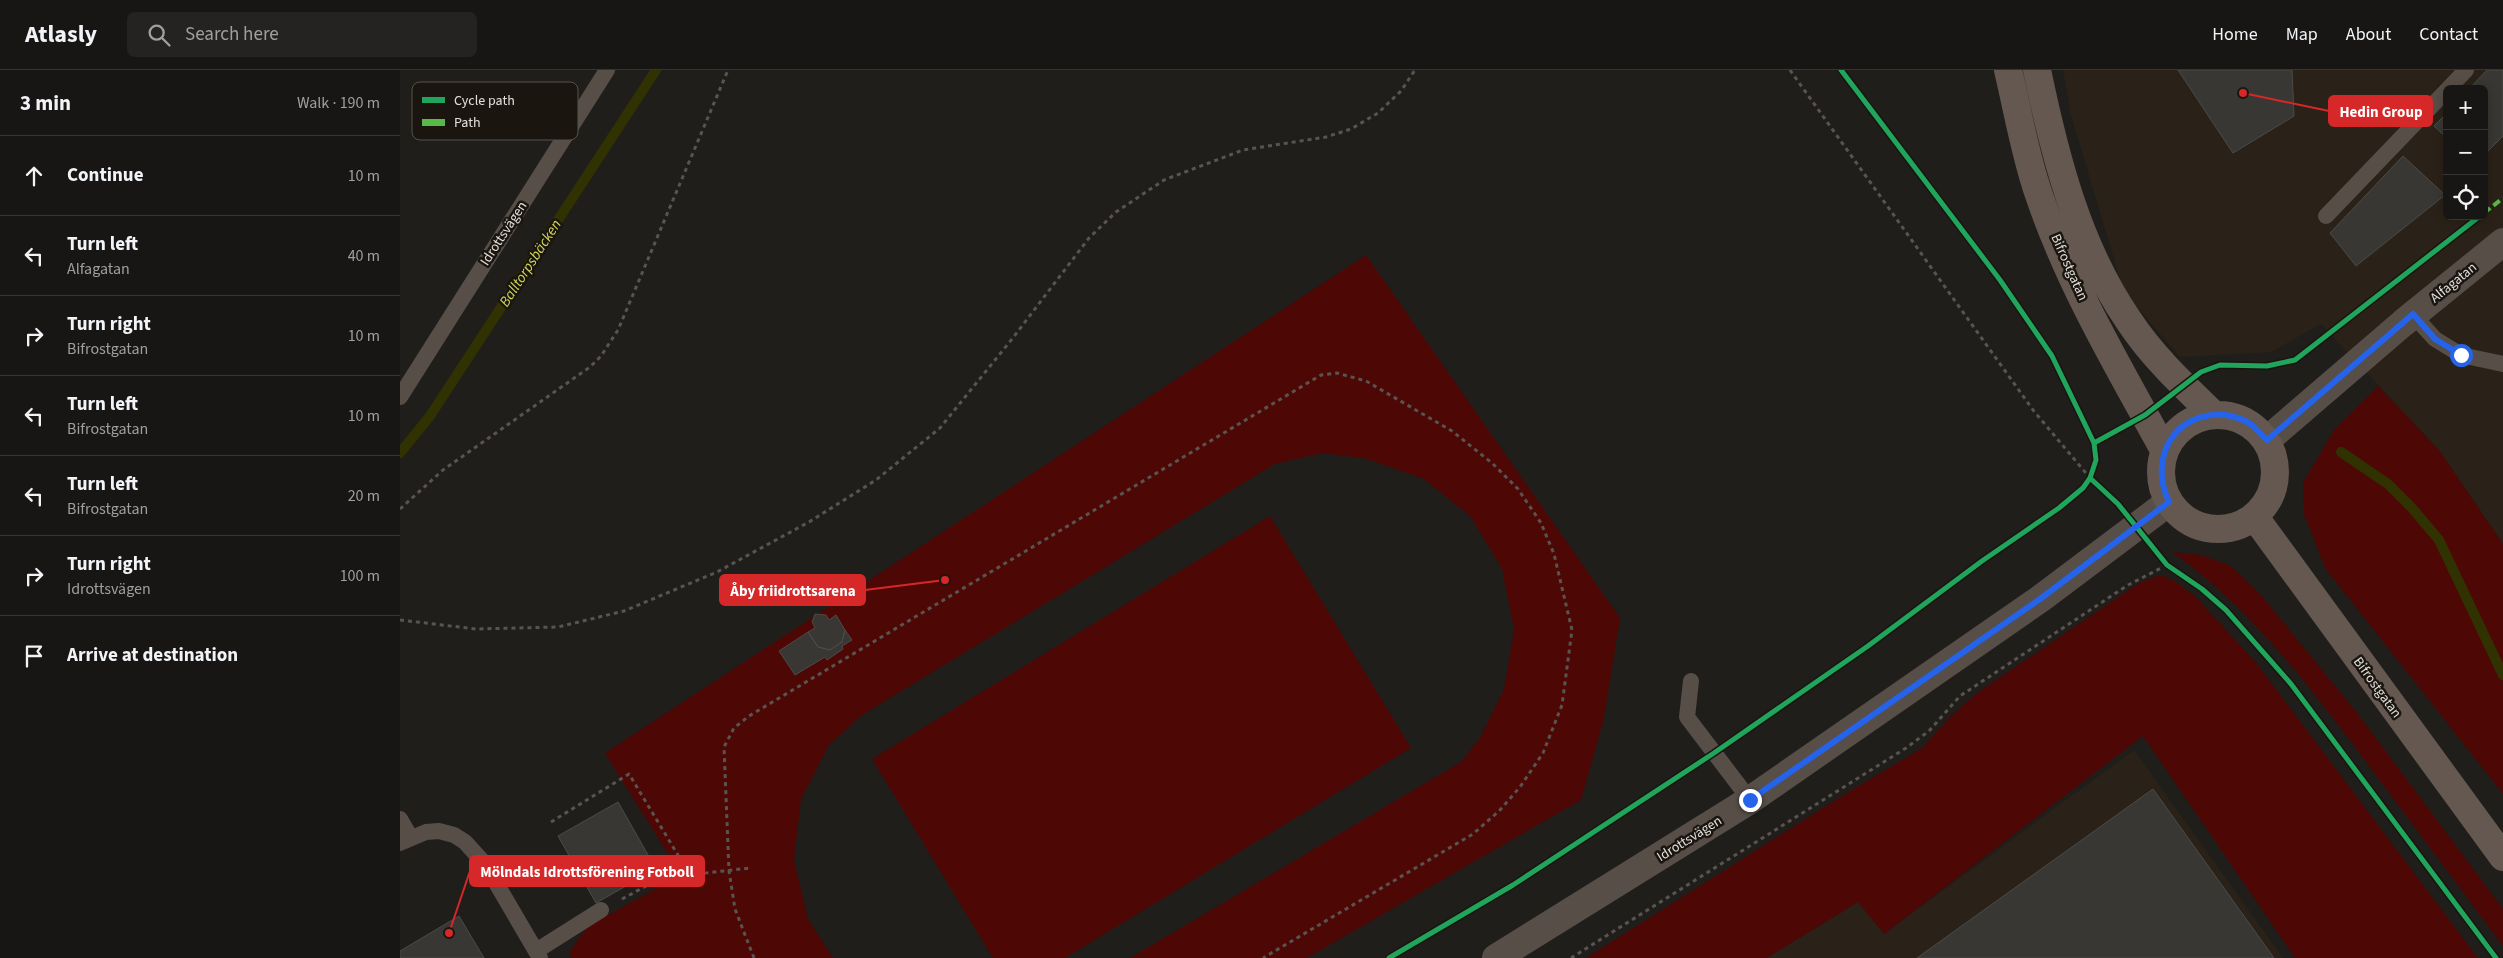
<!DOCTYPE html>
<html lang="en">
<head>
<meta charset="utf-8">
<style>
	body { margin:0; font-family:"Source Sans 3",sans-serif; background:#252322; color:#f1f3f6 }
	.controls { position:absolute; right:15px; top:15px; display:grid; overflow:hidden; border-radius:8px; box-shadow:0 2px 12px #0003 }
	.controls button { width:45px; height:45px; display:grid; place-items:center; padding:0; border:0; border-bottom:1px solid #363534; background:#181614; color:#f1f3f6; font:25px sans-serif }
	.stop { position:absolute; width:15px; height:15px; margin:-11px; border:4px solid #2563eb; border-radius:50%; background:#fff }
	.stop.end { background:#2563eb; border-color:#fff; box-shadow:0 1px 5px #0008 }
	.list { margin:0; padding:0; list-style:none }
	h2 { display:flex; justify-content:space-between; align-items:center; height:65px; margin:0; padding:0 20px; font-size:21px }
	h2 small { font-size:16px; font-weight:400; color:#9f9fa0 }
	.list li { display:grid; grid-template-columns:32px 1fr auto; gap:15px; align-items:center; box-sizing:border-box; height:80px; padding:0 20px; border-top:1px solid #363534 }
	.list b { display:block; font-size:19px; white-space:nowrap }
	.list p { margin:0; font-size:16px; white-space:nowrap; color:#9f9fa0 }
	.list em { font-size:16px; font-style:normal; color:#9f9fa0 }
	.icon { flex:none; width:28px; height:28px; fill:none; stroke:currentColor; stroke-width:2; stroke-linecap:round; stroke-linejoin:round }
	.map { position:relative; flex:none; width:2103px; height:888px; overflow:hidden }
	header { display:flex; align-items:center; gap:30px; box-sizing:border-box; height:70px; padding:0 25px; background:#181614; border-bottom:1px solid #363534 }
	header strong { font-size:24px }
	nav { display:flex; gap:28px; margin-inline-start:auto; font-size:18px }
	.search { width:350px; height:45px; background:#252322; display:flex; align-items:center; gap:12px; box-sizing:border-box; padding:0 18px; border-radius:8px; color:#9f9fa0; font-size:19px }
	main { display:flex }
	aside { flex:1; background:#181614 }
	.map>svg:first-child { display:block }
	.built { fill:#2a2218; fill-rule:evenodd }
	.green { fill:#4d0805 }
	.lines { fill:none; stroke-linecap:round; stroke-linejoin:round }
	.stream { stroke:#303202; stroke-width:10 }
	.building { fill:#383734; stroke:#4c4b47 }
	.path { stroke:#5a5450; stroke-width:3; stroke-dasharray:4 4; stroke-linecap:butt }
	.lane { stroke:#574e47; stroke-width:16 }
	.street { stroke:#574e47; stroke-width:28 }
	.secondary { stroke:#645850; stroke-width:28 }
	.quiet { stroke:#58b947; stroke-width:4; stroke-dasharray:8 4; stroke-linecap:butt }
	.cycleway-casing { stroke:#1a150f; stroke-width:8 }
	.cycleway { stroke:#20a55d; stroke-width:5 }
	.route { stroke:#2563eb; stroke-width:6 }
	.labels { text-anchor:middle; stroke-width:5; stroke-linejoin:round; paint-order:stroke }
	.street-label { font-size:14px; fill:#e3e0dc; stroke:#1a150f }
	.water-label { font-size:15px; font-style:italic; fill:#d2d95d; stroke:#1a150f }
	.key { fill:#1a150f; stroke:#56524c; stroke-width:1 }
	.key-label { font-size:14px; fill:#e3e0dc }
	.leader { fill:none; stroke:#d62828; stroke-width:2 }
	.callout-dot { fill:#d62828; stroke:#1a150f; stroke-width:2 }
	.callout { fill:#d62828; stroke:#d62828; stroke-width:2 }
	.callout-label { font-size:15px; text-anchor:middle; font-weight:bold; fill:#fff }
</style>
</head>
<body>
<header>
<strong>Atlasly</strong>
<div class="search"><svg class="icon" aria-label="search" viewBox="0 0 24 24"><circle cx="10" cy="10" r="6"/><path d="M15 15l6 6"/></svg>Search here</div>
<nav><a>Home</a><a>Map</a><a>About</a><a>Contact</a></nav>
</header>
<main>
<aside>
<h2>3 min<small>Walk · 190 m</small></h2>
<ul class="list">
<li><svg class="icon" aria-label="ahead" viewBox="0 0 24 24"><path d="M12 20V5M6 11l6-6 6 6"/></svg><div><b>Continue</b></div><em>10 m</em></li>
<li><svg class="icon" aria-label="left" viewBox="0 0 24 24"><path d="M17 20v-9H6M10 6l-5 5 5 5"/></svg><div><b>Turn left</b><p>Alfagatan</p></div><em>40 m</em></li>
<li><svg class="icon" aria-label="right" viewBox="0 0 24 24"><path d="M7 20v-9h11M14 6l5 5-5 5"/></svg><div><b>Turn right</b><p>Bifrostgatan</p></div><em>10 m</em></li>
<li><svg class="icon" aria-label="left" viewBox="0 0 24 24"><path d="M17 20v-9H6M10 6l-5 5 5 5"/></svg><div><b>Turn left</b><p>Bifrostgatan</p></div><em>10 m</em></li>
<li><svg class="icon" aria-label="left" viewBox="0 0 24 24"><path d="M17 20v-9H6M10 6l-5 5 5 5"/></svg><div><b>Turn left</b><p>Bifrostgatan</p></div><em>20 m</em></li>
<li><svg class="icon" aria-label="right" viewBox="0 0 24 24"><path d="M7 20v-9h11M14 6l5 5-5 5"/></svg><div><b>Turn right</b><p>Idrottsvägen</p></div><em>100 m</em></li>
<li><svg class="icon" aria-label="arrive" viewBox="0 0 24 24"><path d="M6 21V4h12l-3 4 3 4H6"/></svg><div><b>Arrive at destination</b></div></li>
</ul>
</aside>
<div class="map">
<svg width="2103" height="888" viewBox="0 0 2103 888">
	<rect width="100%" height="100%" fill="#201e1b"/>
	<!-- built -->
	<path class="built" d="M 1663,0 L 2103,0 L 2103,474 L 2039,380 L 1921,254 L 1871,282 L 1780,287 L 1724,222 L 1671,45 ZM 2047,19 L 2084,19 L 2084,146 L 2047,146 Z
		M 1734,680 L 1883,888 L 1367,888 L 1458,832 L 1484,864 Z"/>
	<!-- green -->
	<path class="green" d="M 966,185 L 1220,548 L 1204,648 L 1181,730 L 907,888 L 730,888 L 1061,692 L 1080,668 L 1104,619 L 1114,559 L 1102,499 L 1071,447 L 1024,409 L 967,389 L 923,383 L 875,394 L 462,645 L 429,675 L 401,729 L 394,790 L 408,849 L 433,888 L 171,888 L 170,881 L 188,856 L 281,805 L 205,683 Z
		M 1978,316 L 2039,380 L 2103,474 L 2103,724 L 1925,498 L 1904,444 L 1903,413 L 1934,360 Z
		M 870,446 L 1011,678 L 665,888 L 593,888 L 472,689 Z
		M 1772,482 L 1802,485 L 1831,496 L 1861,525 L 1958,644 L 2103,839 L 2103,876 C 2058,815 2012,754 1967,693 C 1909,616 1851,538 1772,482 Z
		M 1760,505 L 1773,510 L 1795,526 L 1857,594 L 2078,888 L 1895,888 L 1743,666 L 1484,864 L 1458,832 L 1367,888 L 1186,888 L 1437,729 L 1522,678 L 1550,647 L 1577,623 L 1739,513 Z"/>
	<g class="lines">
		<!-- stream -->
		<path class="stream" d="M 1941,382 L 1988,414 L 2012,438 L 2039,470 L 2103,605
			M 0,383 L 30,346 L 256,0"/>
	</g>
	<!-- building -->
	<path class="building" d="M 1778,0 L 1892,0 L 1894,46 L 1833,83 Z
		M 2087,0 L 2103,0 L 2103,66 L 2084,85 L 2084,19 L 2069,19 Z
		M 2047,43 L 2047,68 L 2034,56 Z
		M 2003,86 L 2045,125 L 1956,196 L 1930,163 Z
		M 415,544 L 426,545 L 429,550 L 436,545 L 445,560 L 442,572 L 430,580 L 418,577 L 408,562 L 415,558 L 412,552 Z
		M 445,560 L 452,570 L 442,576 L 443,579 L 427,590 L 425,587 L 395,605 L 379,581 L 408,562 L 418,577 L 430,580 L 442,572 Z
		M 1753,719 L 1874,888 L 1517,888 Z
		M 218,732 L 256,799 L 196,833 L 158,766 Z
		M 59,846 L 84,888 L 0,888 L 0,881 Z"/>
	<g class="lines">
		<!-- path -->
		<path class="path" d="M 1390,0 L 1633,340 L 1690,408
			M 0,439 L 43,400 L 190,297 L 201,286 L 218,260 L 328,0
			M 0,550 L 76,559 L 158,557 L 224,541 L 317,502 L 409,452 L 476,410 L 540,358 L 612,269 L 689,168 L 716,142 L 764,110 L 843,80 L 926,67 L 951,59 L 978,43 L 1001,21 L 1015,0
			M 151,752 L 229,704 L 290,805
			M 222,829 L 261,808 L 350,798
			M 354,888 L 335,839 L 329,801 L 324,677 L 334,658 L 349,646 L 921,305 L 937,303 L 966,311 L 1052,361 L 1092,393 L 1118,419 L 1141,453 L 1154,484 L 1172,560 L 1162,635 L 1143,683 L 1120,717 L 1099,741 L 1073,764 L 863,888
			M 1171,888 L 1506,678 L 1529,661 L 1560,626 L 1728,515 L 1767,495"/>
		<!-- lane -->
		<path class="lane" d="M 2048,19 L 2066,0
			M 1926,146 L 2047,20
			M 2013,245 L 2035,269 L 2061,285 L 2103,294
			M 0,327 L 207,0
			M 1291,611 L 1287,647 L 1350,730
			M 0,749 L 11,768
			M 0,773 L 26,762 L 39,761 L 54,765 L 65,772 L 85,794 L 140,888
			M 136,881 L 201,840"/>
		<!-- street -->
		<path class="street" d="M 1867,370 L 2003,253 L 2103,172
			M 1096,888 L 1350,730 L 1640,529 L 1769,432"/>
		<!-- secondary -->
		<path class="secondary" d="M 1608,0 C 1618,42 1625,85 1639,125 C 1669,214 1719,298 1764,380
			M 1637,0 C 1655,87 1678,177 1729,251 C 1752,286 1783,315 1813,344
			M1761 402a57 57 0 1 1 114 0a57 57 0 1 1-114 0Z
			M 1854,446 L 2103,787"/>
		<!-- quiet -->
		<path class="quiet" d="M 2084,143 L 2103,128"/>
		<!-- cycleway casing -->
		<g class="cycleway-casing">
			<path id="cycleway" d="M 1694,373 L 1745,345 L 1801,302 L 1820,295 L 1867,296 L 1895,290 L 2080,146
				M 1690,408 L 1718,434 L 1767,495 L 1802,519 L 1826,540 L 1891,614 L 2096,888
				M 989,888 L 1113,815 L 1314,683 L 1468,576 L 1582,491 L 1659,438 L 1683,418 L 1690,408 L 1696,390 L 1694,373 L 1652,286 L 1600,210 L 1441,0"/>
		</g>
		<!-- cycleway -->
		<use href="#cycleway" class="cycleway"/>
	</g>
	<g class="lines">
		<!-- route -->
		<path class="route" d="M 1350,730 L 1640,529 L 1769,432 C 1748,388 1774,341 1825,345 C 1834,346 1846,350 1853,356 C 1858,360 1862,366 1867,370 L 2013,244 L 2035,269 L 2061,285"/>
	</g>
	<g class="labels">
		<!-- street labels -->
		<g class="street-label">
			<text transform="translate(103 163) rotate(-57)" y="5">Idrottsvägen</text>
			<text transform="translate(1670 197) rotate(66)" y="5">Bifrostgatan</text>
			<text transform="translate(2053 212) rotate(-39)" y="5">Alfagatan</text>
			<text transform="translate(1978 617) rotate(54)" y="5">Bifrostgatan</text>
			<text transform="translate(1289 768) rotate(-32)" y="5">Idrottsvägen</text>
		</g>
		<!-- water labels -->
		<g class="water-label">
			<text transform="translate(130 193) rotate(-57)" y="5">Balltorpsbäcken</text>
		</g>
	</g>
	<!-- legend -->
	<rect x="12" y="12" width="166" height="58" rx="8" class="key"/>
	<rect x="22" y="27" width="23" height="6" fill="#20a55d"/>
	<rect x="22" y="49" width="23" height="7" fill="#58b947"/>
	<g class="key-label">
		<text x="54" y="35">Cycle path</text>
		<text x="54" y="57">Path</text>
	</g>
	<!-- callouts -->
	<path class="leader" d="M1843 23L1929 41M545 510L465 520M49 863L70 801"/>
	<g class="callout-dot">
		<circle cx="1843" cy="23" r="5"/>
		<circle cx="545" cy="510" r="5"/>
		<circle cx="49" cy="863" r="5"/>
	</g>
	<g class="callout">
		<rect x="1929" y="26" width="103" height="30" rx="5"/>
		<rect x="320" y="505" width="145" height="30" rx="5"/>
		<rect x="70" y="786" width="234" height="30" rx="5"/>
	</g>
	<g class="callout-label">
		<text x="1981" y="47">Hedin Group</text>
		<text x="393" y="526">Åby friidrottsarena</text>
		<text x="187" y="807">Mölndals Idrottsförening Fotboll</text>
	</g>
</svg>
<div class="controls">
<button>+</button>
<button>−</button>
<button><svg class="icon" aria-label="locate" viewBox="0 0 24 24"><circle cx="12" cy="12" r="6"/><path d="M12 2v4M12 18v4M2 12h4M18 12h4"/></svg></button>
</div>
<div class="stop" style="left:2061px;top:285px"></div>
<div class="stop end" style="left:1350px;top:730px"></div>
</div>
</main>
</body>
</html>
